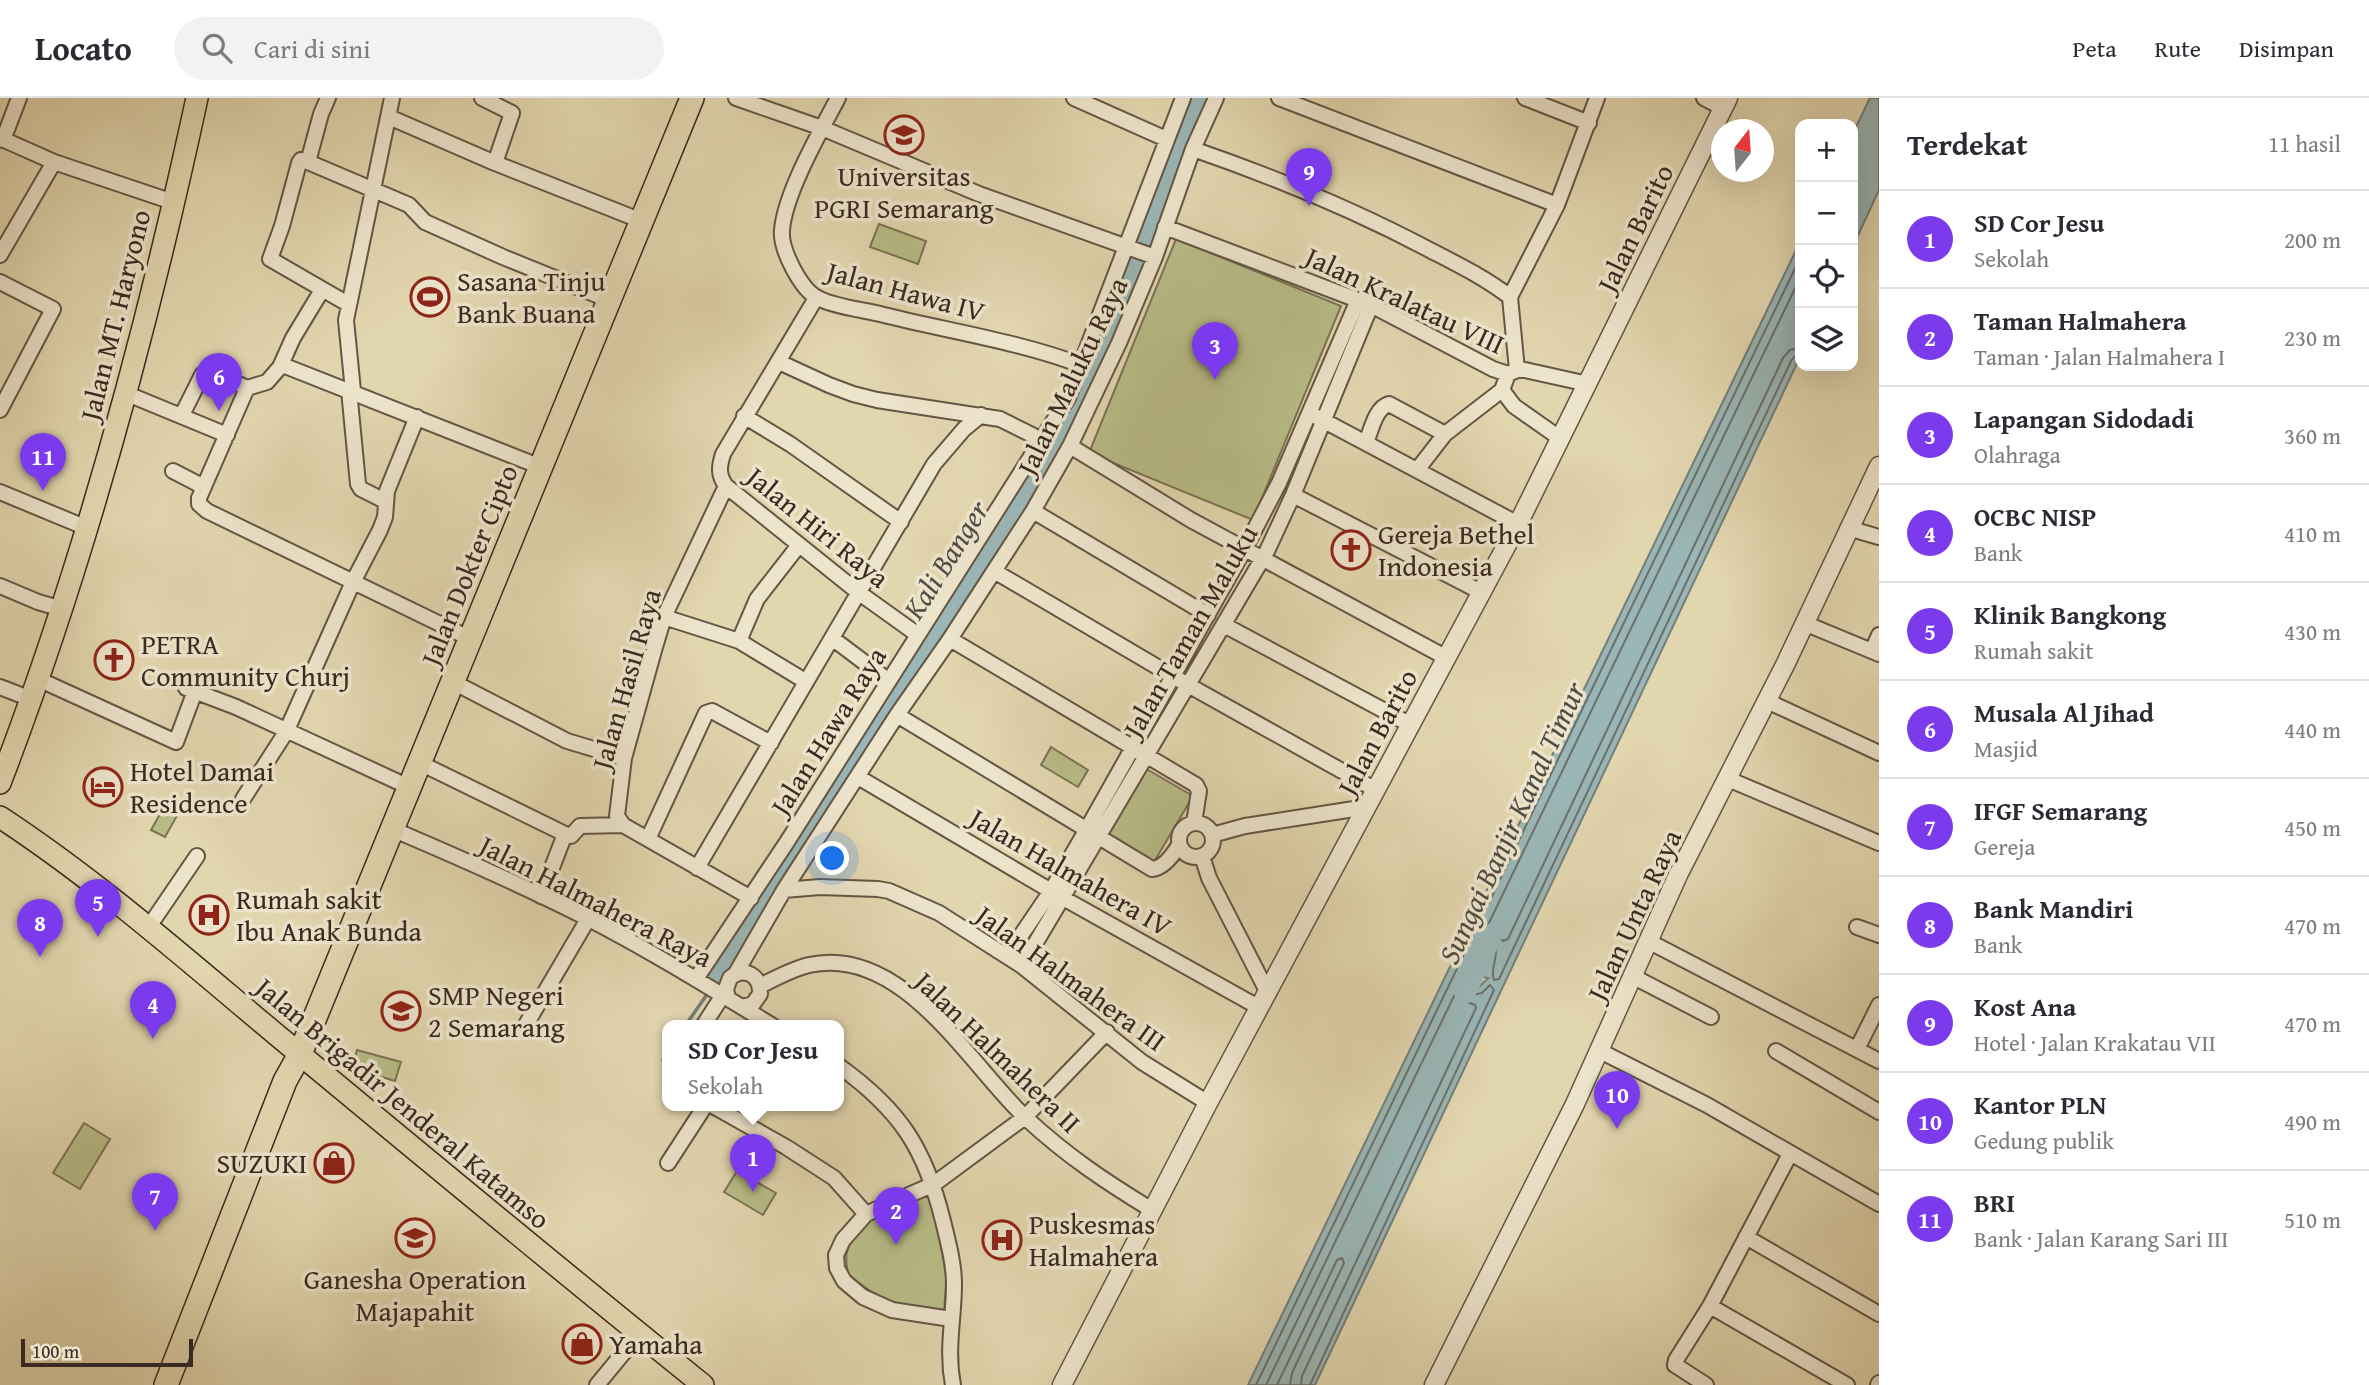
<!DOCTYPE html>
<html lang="id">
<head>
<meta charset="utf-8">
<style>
	body { margin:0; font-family:"Gentium Book Plus",serif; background:#f2f2f3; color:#2b2b33 }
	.controls { position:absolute; right:21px; top:21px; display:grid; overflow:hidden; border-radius:14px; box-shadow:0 7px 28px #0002 }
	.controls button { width:63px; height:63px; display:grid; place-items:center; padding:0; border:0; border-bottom:2px solid #e1e1e2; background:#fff; color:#2b2b33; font:35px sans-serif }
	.compass { position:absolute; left:1711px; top:21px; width:63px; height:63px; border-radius:50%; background:#fff; box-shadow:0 7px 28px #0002; rotate:17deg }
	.scale { position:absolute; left:21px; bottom:18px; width:172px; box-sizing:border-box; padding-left:7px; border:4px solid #3b2a21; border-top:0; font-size:19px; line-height:24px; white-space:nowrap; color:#3b2a21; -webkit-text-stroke:5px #ece4cb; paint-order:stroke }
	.you { position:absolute; left:833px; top:761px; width:24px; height:24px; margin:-18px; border:5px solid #fff; border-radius:50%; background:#1a73e8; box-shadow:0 0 0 10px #1a73e833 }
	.badge { display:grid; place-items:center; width:46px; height:46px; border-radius:50%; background:#7c3aed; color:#fff; font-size:23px; font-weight:700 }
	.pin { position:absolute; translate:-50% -58px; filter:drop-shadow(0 2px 4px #0008) }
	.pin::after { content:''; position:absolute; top:37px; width:24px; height:21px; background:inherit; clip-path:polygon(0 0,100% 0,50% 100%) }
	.popup { position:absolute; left:662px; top:922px; width:182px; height:91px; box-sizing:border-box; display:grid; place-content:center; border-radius:14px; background:#fff; filter:drop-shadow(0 2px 5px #0005); font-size:23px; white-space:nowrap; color:#7c7c81 }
	.popup b { font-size:26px; color:#2b2b33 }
	.popup::after { content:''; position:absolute; left:50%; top:100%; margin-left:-14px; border:14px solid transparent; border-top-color:#fff }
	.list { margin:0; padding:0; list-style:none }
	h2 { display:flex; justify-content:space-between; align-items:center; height:91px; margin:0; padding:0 28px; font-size:30px }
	h2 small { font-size:23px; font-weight:400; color:#7c7c81 }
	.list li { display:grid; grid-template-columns:46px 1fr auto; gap:21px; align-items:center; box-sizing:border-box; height:98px; padding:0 28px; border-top:2px solid #e1e1e2 }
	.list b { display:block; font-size:26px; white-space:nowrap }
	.list p { margin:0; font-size:23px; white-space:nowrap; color:#7c7c81 }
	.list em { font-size:23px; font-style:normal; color:#7c7c81 }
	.icon { flex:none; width:38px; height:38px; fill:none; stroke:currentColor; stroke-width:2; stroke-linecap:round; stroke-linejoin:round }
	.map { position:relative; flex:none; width:1879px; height:1287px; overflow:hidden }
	header { display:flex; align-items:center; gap:42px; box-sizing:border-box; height:98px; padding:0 35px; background:#fff; border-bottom:2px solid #e1e1e2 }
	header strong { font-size:33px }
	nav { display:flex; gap:38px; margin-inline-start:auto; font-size:24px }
	.search { width:490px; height:63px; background:#f2f2f3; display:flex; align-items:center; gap:18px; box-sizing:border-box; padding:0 24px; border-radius:38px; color:#7c7c81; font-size:26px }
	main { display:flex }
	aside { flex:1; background:#fff }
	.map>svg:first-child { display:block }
	.green { fill:#b8bc87; stroke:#7a7354; stroke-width:2 }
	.water { fill:#9ab6b6; stroke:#747e7a; stroke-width:2; fill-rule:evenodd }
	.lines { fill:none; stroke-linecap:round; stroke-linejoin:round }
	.shore { stroke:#6a706c; stroke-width:2 }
	.stream { stroke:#747e7a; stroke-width:3.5 }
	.river { stroke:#9ab6b6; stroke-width:21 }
	.minor-casing { stroke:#655544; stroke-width:18 }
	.tertiary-casing { stroke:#655544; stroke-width:21 }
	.primary-casing { stroke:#3b2a21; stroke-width:24 }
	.trunk-casing { stroke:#3b2a21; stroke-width:26 }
	.minor { stroke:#ece4cb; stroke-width:14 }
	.tertiary { stroke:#ece4cb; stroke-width:18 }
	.primary { stroke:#e2d6af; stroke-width:21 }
	.trunk { stroke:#e2d6af; stroke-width:23 }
	.labels { text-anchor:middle; stroke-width:7; stroke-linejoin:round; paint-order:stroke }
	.poi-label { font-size:28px; fill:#3b2a21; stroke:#ece4cb; text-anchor:start }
	.street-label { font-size:28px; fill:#3b2a21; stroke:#ece4cb }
	.water-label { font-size:30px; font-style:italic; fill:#534d46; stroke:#ece4cb }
</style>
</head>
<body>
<header>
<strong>Locato</strong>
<div class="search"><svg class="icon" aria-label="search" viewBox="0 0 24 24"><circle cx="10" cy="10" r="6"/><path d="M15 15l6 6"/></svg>Cari di sini</div>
<nav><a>Peta</a><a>Rute</a><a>Disimpan</a></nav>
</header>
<main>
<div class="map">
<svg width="1879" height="1287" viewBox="0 0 1879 1287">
	<rect width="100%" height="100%" fill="#e2d6af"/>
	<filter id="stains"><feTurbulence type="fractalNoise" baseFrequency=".00286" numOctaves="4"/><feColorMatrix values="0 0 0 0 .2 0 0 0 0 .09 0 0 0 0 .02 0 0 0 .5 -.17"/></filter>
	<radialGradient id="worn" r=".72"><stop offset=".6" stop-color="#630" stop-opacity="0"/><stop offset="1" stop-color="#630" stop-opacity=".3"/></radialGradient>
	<!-- green -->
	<path class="green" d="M 879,126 L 926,143 L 918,166 L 870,149 Z
		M 1176,141 L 1341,208 L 1253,422 L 1089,355 Z
		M 1051,649 L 1088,672 L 1078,689 L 1041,667 Z
		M 1143,669 L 1193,698 L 1154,764 L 1105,735 Z
		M 164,709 L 178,716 L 165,739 L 151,732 Z
		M 357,952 L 401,964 L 395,983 L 352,970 Z
		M 84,1025 L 110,1041 L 80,1091 L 53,1075 Z
		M 737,1073 L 776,1095 L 763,1117 L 724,1094 Z
		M 930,1095 L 947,1172 L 944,1214 C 903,1208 880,1205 848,1176 C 847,1169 845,1160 847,1154 C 856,1119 901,1107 930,1095 Z"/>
	<!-- water -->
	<path class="water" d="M 1870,0 L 1879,0 L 1879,92 L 1853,148 L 1853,35 Z
		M 1800,144 L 1800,259 L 1315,1287 L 1248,1287 ZM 1490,847 L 1488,866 L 1484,871 L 1483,879 L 1488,880 L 1479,889 L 1473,891 L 1475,875 L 1487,849 Z"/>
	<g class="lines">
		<!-- shore -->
		<path class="shore" d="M 1800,180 L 1487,829 L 1488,833 L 1497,837 L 1503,843 L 1508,841 L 1783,260 L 1790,252 L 1800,250
			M 1256,1287 L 1800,160
			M 1266,1287 L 1454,898 L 1458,896 L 1465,903 L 1475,907 L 1476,910 L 1302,1278 L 1301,1287
			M 1277,1287 L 1337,1162 L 1342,1160 L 1344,1165 L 1292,1275 L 1290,1287
			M 1310,1287 L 1494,892 L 1490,887 L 1482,895 L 1473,897 L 1468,894 C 1463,877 1473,858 1482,845 L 1487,843 L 1493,844 C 1501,857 1489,870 1494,882 L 1499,881 L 1791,263 L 1794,259 L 1800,259"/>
		<!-- stream -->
		<path class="stream" d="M 712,888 L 718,880
			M 685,928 L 708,895
			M 663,962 L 667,956"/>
		<!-- river -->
		<path class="river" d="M 718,880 L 1081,305 L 1201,0
			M 1465,895 L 1493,835"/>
		<!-- minor casing -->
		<g class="minor-casing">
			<path id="minor" d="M 328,0 L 321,16 L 308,64 L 409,107 L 425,124 L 503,159 L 609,202
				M 482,0 L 512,15 L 495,65
				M 736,0 L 822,30 L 979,96 L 1155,159
				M 838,0 C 820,34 785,95 782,132 C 780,151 801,192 818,200 C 832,208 863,212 880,216 C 947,233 1017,243 1081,267
				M 1074,0 L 1166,41
				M 1279,0 L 1557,107
				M 1525,0 L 1589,25
				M 1704,0 L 1723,10
				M 389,19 L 495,65 L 642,123
				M 0,40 L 54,64 L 173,104
				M 3,42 L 19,0
				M 1193,51 C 1274,79 1350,110 1426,150 C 1455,165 1484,179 1510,199
				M 308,64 L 301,62 L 299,65 L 282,128 L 270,161 L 348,206
				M 1165,129 L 1371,207 L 1493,271 L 1508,276 L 1517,272 L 1525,272 L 1588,286
				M 0,157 L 54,64
				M 0,184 L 53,211 L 0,312
				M 816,200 L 723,356 C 719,369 718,377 726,388 L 858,494 L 918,537
				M 779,264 L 829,287 L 853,296 L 877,302 L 1000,321 L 1042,342
				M 280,269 L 293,240 L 322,192
				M 1517,272 L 1510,199 L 1557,107 L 1597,0
				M 349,292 L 358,386 L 361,391 L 385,403
				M 1502,292 L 1514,308 L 1561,341
				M 353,293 L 346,222 L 392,0
				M 125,295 L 227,337
				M 182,317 L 202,277 L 208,272 L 247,290
				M 744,318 L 790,346 L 901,424
				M 1315,318 L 1518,426
				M 1366,345 C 1371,333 1375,310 1389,306 L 1445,336
				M 1070,348 L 1191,422 L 1447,560
				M 1417,372 L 1445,336 L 1502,292 L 1508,276
				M 173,373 L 204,389
				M 726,388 L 664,519 L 655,549 L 624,660 L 617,718 L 623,727 L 751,800
				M 0,394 L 87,430
				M 1293,397 L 1481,494
				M 1033,413 L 1208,517
				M 1848,430 L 1879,439
				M 994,473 L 1188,587 L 1376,692
				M 0,488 L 38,504 L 62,511
				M 664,519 L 739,543 L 805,583
				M 1804,525 L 1879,556
				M 1224,527 L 1411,627
				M 832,540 L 889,583
				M 471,541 L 207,413 L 199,406 L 199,400 L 247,290 L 267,284 L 280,269 L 285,268 L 541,369
				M 950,541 L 1196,687 L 1199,693 L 1194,725
				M 739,543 L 757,501 L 799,447
				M 1872,553 L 1879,537
				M 38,581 L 176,644 L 195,593
				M 453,584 L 567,643 L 624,660
				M 0,589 L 31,601
				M 186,590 L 236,609 L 409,689
				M 1767,603 L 1879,655
				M 897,617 L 1152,771 C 1164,770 1173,757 1179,747
				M 420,665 L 565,736 L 541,798
				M 858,679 L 1063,800 L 1260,910
				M 1728,681 L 1879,745
				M 243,701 L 286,634 L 353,484 L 380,432 L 385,419 L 387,393 L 417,319
				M1179 742a17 17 0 1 1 34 0a17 17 0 1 1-34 0Z
				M 392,731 C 458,759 524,788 587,820 C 651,853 712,891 773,928
				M 1212,737 L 1245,728 L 1354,711 L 1365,712
				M 566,738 L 571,738 L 580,728 L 623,727
				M 648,741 L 706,615 L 712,613 L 771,645
				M 1202,758 L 1209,780 L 1268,895
				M 697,770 L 934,366 L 964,331 L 981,317
				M 784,792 L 820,789 L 878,791 L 889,793 L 939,815 L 1022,868 L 1142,964 L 1208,1005
				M 1857,829 L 1879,837
				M 148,830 L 197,758
				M 1648,843 L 1879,963
				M 1007,858 L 1051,793 L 1087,731 L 1245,450 L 1279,385 L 1358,202
				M 1022,868 L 1267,453 L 1293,397 L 1371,207
				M 736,875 L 784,792 L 897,617 L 950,541 L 1033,413 L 1070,348 L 1119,245 L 1155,159 L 1193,51 L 1216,0
				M 1634,879 L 1711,919
				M 696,881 L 787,744 L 1068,300 L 1183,0
				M 760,888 C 776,880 792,871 809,867 C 903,846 970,968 1027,1021 C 1067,1058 1106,1084 1152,1112
				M 728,900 L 726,891 L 730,880 C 744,868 761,877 760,896 L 753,906 L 742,909
				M 703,928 L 723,897
				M 524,930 L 588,821
				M 1857,951 L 1879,907
				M 1600,953 L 1707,1007 L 1879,1106
				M 1776,953 L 1879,1014
				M 839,968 C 900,1012 925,1050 943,1123 C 948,1144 954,1165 954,1186 C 954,1221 946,1251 953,1287
				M 713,1008 L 786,1049 L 834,1080 L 866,1116
				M 668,1065 L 705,1008
				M 1746,1139 L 1879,1216
				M 1710,1208 L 1847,1287
				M 951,1221 L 892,1212 L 863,1199 L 844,1183 L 837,1170 L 836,1157 L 843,1142 L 866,1116 L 934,1086 L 1025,1019 L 1107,934
				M 597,1287 L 639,1236
				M 1706,1287 L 1675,1267 L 1676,1262 L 1710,1208 L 1790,1056
				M 1878,1287 L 1879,1285"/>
		</g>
		<!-- tertiary casing -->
		<g class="tertiary-casing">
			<path id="tertiary" d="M 1062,1287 L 1208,1005 L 1518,426 L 1728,0
				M 1434,1287 L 1575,1006 L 1678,777 L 1786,565 L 1879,368"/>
		</g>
		<!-- primary casing -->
		<g class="primary-casing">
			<path id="primary" d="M 0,685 C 85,463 147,232 197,0
				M 0,719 C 99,784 187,862 278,938 C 419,1055 560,1172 703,1287"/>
		</g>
		<!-- trunk casing -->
		<g class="trunk-casing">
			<path id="trunk" d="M 166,1287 L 285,983 L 300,956 L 692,0"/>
		</g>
		<!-- minor -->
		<use href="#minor" class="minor"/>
		<!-- tertiary -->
		<use href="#tertiary" class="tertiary"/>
		<!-- primary -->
		<use href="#primary" class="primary"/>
		<!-- trunk -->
		<use href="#trunk" class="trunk"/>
	</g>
	<!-- icons -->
	<defs>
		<g id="university-ring" transform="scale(2.0125)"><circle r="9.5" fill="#ece4cb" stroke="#8f2418" stroke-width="1.5"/><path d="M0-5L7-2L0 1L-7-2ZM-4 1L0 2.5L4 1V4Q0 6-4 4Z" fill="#8f2418"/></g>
		<g id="stadium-ring" transform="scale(2.0125)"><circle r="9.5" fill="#ece4cb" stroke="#8f2418" stroke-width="1.5"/><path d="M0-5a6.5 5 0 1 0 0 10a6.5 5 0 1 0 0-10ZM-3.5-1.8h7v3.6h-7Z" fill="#8f2418"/></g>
		<g id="church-ring" transform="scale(2.0125)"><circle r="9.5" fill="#ece4cb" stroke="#8f2418" stroke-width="1.5"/><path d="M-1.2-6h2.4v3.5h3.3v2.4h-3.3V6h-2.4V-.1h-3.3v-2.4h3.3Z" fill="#8f2418"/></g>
		<g id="hotel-ring" transform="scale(2.0125)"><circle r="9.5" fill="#ece4cb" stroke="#8f2418" stroke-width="1.5"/><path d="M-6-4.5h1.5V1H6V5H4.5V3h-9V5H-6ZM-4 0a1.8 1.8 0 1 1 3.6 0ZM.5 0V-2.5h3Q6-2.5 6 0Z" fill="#8f2418"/></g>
		<g id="hospital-ring" transform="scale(2.0125)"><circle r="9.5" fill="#ece4cb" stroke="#8f2418" stroke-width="1.5"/><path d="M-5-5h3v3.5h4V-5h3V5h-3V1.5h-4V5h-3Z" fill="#8f2418"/></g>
		<g id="school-ring" transform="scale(2.0125)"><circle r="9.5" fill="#ece4cb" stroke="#8f2418" stroke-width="1.5"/><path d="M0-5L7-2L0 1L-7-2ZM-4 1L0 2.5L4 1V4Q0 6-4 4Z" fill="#8f2418"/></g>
		<g id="shop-ring" transform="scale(2.0125)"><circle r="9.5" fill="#ece4cb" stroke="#8f2418" stroke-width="1.5"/><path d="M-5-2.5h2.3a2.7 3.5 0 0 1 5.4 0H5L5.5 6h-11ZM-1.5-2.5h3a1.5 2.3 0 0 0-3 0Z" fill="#8f2418"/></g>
	</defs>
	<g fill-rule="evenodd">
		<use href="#university-ring" x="904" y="37"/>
		<use href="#stadium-ring" x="430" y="199"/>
		<use href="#church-ring" x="1351" y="452"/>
		<use href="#church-ring" x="114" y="562"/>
		<use href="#hotel-ring" x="103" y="689"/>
		<use href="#hospital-ring" x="209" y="817"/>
		<use href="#school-ring" x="401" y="913"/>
		<use href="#shop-ring" x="334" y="1065"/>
		<use href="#school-ring" x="415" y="1140"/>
		<use href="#hospital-ring" x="1002" y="1142"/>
		<use href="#shop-ring" x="582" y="1246"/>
	</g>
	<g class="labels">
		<!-- poi labels -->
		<g class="poi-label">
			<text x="904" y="88" text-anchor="middle">Universitas<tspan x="904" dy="32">PGRI Semarang</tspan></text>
			<text x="457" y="193">Sasana Tinju<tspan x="457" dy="32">Bank Buana</tspan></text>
			<text x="1378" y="446">Gereja Bethel<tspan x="1378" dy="32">Indonesia</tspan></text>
			<text x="141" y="556">PETRA<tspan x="141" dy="32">Community Churj</tspan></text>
			<text x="130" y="683">Hotel Damai<tspan x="130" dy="32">Residence</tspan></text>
			<text x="236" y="811">Rumah sakit<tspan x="236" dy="32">Ibu Anak Bunda</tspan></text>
			<text x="428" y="907">SMP Negeri<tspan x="428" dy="32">2 Semarang</tspan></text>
			<text x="307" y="1075" text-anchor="end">SUZUKI</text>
			<text x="1029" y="1136">Puskesmas<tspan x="1029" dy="32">Halmahera</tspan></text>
			<text x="415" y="1191" text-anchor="middle">Ganesha Operation<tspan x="415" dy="32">Majapahit</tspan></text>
			<text x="609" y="1256">Yamaha</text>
		</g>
		<!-- street labels -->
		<g class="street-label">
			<text transform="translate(1635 130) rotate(-64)" y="10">Jalan Barito</text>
			<text transform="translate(906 193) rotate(15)" y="10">Jalan Hawa IV</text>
			<text transform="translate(1405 202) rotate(25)" y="10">Jalan Kralatau VIII</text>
			<text transform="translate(115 217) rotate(-76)" y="10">Jalan MT. Haryono</text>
			<text transform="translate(1072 278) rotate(-64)" y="10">Jalan Maluku Raya</text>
			<text transform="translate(818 429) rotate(39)" y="10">Jalan Hiri Raya</text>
			<text transform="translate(469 467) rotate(-68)" y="10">Jalan Dokter Cipto</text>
			<text transform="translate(1190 533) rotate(-60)" y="10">Jalan Taman Maluku</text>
			<text transform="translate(626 581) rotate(-74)" y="10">Jalan Hasil Raya</text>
			<text transform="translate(828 633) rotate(-58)" y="10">Jalan Hawa Raya</text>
			<text transform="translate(1377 634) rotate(-62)" y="10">Jalan Barito</text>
			<text transform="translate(1071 774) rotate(30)" y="10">Jalan Halmahera IV</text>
			<text transform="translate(596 803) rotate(27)" y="10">Jalan Halmahera Raya</text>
			<text transform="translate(1634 817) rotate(-65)" y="10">Jalan Unta Raya</text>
			<text transform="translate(1071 880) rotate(36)" y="10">Jalan Halmahera III</text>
			<text transform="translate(998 954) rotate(44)" y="10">Jalan Halmahera II</text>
			<text transform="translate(403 1005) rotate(40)" y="10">Jalan Brigadir Jenderal Katamso</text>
		</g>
		<!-- water labels -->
		<g class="water-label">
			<text transform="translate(946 462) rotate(-58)" y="10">Kali Banger</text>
			<text transform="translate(1512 725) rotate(-65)" y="10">Sungai Banjir Kanal Timur</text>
		</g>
	</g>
	<rect width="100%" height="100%" filter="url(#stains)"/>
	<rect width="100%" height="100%" fill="url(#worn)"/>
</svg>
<div class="controls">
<button>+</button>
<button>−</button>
<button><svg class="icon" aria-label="locate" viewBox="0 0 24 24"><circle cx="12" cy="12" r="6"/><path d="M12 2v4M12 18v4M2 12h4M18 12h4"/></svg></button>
<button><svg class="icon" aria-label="layers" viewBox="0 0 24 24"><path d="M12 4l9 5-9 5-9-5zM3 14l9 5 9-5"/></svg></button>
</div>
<svg class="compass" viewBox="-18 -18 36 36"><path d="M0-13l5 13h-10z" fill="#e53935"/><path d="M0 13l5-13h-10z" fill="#7c7c81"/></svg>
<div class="scale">100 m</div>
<div class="you"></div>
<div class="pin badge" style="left:753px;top:1094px">1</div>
<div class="popup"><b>SD Cor Jesu</b>Sekolah</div>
<div class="pin badge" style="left:896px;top:1147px">2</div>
<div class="pin badge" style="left:1215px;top:282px">3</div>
<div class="pin badge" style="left:153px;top:941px">4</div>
<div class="pin badge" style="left:98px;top:839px">5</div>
<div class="pin badge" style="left:219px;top:313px">6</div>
<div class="pin badge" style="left:155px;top:1133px">7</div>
<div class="pin badge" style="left:40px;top:859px">8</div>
<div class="pin badge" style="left:1309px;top:108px">9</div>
<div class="pin badge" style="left:1617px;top:1031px">10</div>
<div class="pin badge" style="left:43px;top:393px">11</div>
</div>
<aside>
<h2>Terdekat<small>11 hasil</small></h2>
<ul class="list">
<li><span class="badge">1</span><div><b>SD Cor Jesu</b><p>Sekolah</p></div><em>200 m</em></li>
<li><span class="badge">2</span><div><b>Taman Halmahera</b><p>Taman · Jalan Halmahera I</p></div><em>230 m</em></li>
<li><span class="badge">3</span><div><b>Lapangan Sidodadi</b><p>Olahraga</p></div><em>360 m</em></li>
<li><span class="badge">4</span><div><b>OCBC NISP</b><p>Bank</p></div><em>410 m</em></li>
<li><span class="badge">5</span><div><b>Klinik Bangkong</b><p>Rumah sakit</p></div><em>430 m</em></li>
<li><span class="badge">6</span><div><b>Musala Al Jihad</b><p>Masjid</p></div><em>440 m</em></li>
<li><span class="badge">7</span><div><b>IFGF Semarang</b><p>Gereja</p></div><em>450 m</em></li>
<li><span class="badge">8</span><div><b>Bank Mandiri</b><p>Bank</p></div><em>470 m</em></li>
<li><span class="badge">9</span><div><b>Kost Ana</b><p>Hotel · Jalan Krakatau VII</p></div><em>470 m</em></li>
<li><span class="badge">10</span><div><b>Kantor PLN</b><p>Gedung publik</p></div><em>490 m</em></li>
<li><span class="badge">11</span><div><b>BRI</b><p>Bank · Jalan Karang Sari III</p></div><em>510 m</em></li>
</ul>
</aside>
</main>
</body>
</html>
